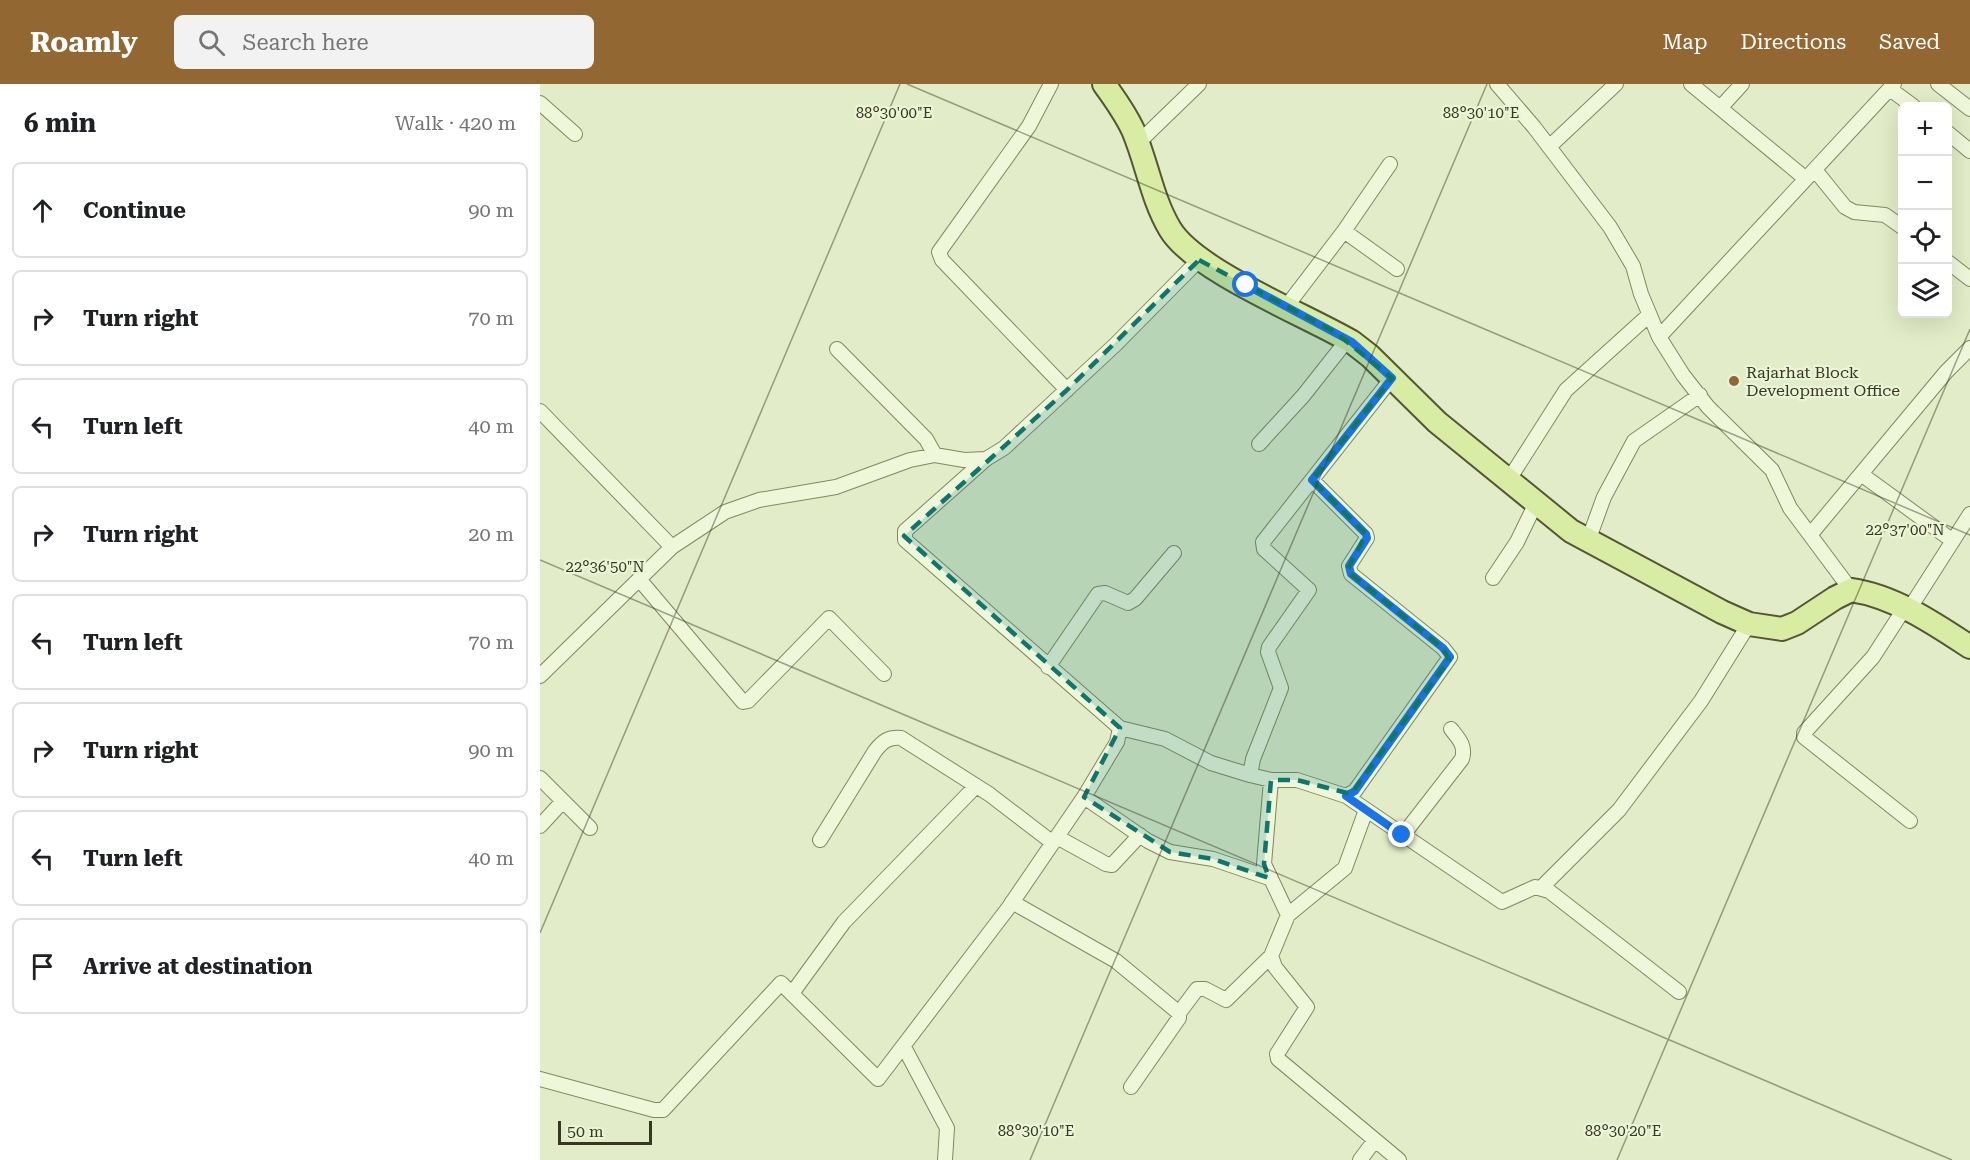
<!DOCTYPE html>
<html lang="en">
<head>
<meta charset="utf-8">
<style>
	body { margin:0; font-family:"Roboto Serif",serif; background:#f2f2f2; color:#202124 }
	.controls { position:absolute; right:18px; top:18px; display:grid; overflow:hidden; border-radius:9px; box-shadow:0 6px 24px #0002 }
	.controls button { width:54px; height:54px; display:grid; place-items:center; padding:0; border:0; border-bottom:2px solid #e0e0e0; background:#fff; color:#202124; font:30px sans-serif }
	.scale { position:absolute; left:18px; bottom:15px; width:94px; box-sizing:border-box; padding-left:6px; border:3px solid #373821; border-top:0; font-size:16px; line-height:21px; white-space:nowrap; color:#373821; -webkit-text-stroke:4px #ecf4d7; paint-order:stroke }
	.stop { position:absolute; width:18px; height:18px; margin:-14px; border:4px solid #1a73e8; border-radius:50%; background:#fff }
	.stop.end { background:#1a73e8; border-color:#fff; box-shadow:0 2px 6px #0008 }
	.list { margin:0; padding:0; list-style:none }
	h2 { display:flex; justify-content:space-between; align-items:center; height:78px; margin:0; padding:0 24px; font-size:26px }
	h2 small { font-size:20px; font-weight:400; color:#757577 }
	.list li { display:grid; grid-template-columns:39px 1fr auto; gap:18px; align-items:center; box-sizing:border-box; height:96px; margin:0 12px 12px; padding:0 12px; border:2px solid #e0e0e0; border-radius:9px }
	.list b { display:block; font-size:22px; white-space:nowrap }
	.list em { font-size:20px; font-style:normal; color:#757577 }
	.icon { flex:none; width:33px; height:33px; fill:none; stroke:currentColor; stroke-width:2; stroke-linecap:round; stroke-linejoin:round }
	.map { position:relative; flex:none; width:1430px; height:1076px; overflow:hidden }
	header { display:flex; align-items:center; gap:36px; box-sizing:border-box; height:84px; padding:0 30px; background:#926732; color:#fff }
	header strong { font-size:28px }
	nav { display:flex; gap:33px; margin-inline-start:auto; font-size:21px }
	.search { width:420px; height:54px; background:#f2f2f2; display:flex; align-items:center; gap:15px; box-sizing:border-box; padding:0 21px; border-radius:9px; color:#757577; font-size:22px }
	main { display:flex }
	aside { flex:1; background:#fff }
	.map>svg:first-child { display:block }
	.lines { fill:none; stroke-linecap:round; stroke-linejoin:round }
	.minor-casing { stroke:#83875e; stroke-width:16 }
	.primary-casing { stroke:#545532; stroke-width:26 }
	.minor { stroke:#eff7db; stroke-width:14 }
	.primary { stroke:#d9eca3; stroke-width:22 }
	.route { stroke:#1a73e8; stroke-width:8 }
	.marked { fill:#0f766e; fill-opacity:0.2; stroke:#0f766e; stroke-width:4.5; stroke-dasharray:12 8; stroke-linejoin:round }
	.ticks { fill:none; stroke:#373821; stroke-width:1.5; stroke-opacity:0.45 }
	.poi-dot { fill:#926732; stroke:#ecf4d7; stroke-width:2 }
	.labels { text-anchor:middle; stroke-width:4.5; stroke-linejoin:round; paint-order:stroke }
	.poi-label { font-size:16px; fill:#373821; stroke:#ecf4d7; text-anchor:start }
	.ticks-label { font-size:15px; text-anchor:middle; fill:#373821; stroke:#ecf4d7; stroke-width:4.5; stroke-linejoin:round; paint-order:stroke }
</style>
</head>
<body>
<header>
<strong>Roamly</strong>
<div class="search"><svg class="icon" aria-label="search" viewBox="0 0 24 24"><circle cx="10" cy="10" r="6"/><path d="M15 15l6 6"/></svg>Search here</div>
<nav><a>Map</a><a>Directions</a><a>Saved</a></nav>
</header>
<main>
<aside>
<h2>6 min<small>Walk · 420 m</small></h2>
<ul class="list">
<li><svg class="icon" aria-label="ahead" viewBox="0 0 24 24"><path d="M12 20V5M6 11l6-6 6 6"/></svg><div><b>Continue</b></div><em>90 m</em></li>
<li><svg class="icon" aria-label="right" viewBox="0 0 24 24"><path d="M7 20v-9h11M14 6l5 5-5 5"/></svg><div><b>Turn right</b></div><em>70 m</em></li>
<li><svg class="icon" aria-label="left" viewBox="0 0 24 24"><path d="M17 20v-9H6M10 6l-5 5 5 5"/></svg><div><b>Turn left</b></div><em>40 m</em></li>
<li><svg class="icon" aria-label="right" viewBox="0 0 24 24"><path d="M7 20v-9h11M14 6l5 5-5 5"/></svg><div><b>Turn right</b></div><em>20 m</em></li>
<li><svg class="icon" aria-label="left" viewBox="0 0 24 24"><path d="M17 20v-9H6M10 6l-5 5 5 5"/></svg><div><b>Turn left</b></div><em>70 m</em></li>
<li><svg class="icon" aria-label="right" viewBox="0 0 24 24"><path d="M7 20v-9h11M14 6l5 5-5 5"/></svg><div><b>Turn right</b></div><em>90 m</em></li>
<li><svg class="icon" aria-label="left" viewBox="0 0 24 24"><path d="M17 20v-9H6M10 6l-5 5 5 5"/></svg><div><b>Turn left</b></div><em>40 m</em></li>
<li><svg class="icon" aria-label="arrive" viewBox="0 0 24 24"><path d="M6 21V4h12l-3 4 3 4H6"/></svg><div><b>Arrive at destination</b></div></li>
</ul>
</aside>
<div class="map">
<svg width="1430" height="1076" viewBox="0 0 1430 1076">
	<rect width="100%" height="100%" fill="#e2ecc8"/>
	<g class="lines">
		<!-- minor casing -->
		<g class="minor-casing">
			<path id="minor" d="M 511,0 L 489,42 L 399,168 L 402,176 L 527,306
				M 957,0 L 994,43 L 1070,143 L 1093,182 L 1101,210 L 1119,253 L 1143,291 L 1168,323 L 1232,386 L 1250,424 L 1311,506
				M 1151,0 L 1266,95
				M 1398,0 L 1430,25
				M 1350,5 L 1373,22
				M 0,19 L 35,50
				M 1181,23 L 1202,0
				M 1408,49 L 1430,67
				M 598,59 L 659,0
				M 1009,63 L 1076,0
				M 1275,86 L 1305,123 L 1314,128 L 1345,131 L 1362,143
				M 804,147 L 857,185
				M 1408,178 L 1430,195
				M 746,223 L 804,147 L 850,80
				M 1119,253 L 1354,0
				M 297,265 L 386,355 L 395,371
				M 0,327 L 132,463
				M 719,360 L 763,312 L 808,255
				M 1321,390 L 1413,457
				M 968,397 L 1026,306 L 1109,231
				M 1270,451 L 1406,288 L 1430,264
				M 1048,457 L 1064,413 L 1094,357 L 1160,311
				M 953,494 L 977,458 L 996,419
				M 99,495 L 203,618 L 208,617 L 289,534 L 344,590
				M 1364,525 L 1333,573 L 1264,649 L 1264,653 L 1370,737
				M 1368,527 L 1430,430
				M 508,583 L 558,510 L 565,509 L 588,519 L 595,515 L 634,469
				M 0,592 L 132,463 L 185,428 L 219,416 L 296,403 L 370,376 L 395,371 L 424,376 L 446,375 L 464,364 L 575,261 L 659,176
				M 580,644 L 625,655 L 671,679 L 710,691 L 731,696 L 757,696 L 806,712 L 815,707 L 910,573 L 903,564 L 811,490 L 809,482 L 827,454 L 826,450 L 772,396
				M 710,691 L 713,675 L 741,604 L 728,568 L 729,563 L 769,506 L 724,465 L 723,458 L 852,294
				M 0,694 L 50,744
				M 731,696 L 724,780 L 748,831 L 731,872 L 735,883 L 767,923 L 737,970 L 738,975 L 859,1076
				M 806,712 L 962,818 L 995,803 L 1009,807 L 1139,908
				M 544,713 L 608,757 L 630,768 L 673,775 L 729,794
				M 0,742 L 23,717
				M 863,751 L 922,675 C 926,662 919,655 911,645
				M 517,753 L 566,780 L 572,781 L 600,751
				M 280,756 L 335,667 C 343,657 348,653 361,654 L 449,710 L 513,759
				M 1002,803 L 1079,726 L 1161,617 L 1209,540
				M 472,818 L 576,877 L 639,929 L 639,934 L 591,1003
				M 748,831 L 805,784 L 826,726
				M 253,908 L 304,838 L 436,702
				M 639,929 L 657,905 L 665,905 L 686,916 L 731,872
				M 364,963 L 407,1044 L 405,1076
				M 0,995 L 114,1026 L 123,1026 L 241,899 L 338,995 L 469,823 L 544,713 L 577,658 L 580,644 L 365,456 L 365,447 L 446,375
				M 820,1076 L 835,1056"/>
		</g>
		<!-- primary casing -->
		<g class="primary-casing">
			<path id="primary" d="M 564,0 C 575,15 585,29 593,46 C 607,79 612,115 630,145 C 655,187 766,231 812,258 L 830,272 L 897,338 L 1031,447 L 1182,528 L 1209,540 L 1242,545 L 1257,539 L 1295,514 L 1311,506 C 1354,512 1395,540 1430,563"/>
		</g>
		<!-- minor -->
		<use href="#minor" class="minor"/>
		<!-- primary -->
		<use href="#primary" class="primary"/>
	</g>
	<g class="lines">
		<!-- route -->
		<path class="route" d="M 706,201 L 812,258 L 852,294 L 772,396 L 826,450 L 827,454 L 809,482 L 811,490 L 903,564 L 910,573 L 815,707 L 806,712 L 862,751"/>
	</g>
	<!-- marked area -->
	<path class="marked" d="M 659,176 L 795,248 L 852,294 L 772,396 L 826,450 L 807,487 L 903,564 L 909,576 L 811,710 L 757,696 L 731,696 L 724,780 L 729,794 L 673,775 L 630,768 L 544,713 L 580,644 L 364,452 L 527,306 Z"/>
	<!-- ticks -->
	<path class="ticks" d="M 367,0 L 1430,451M 0,476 L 1412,1076M 0,849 L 360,0M 490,1076 L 947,0M 1077,1076 L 1430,245"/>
	<!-- markers -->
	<circle class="poi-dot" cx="1194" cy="297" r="6"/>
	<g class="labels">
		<!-- poi labels -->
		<g class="poi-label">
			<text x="1206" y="294">Rajarhat Block<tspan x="1206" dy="18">Development Office</tspan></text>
		</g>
	</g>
	<g class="ticks-label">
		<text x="354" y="34">88°30'00"E</text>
		<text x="941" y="34">88°30'10"E</text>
		<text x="1365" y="451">22°37'00"N</text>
		<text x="65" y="488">22°36'50"N</text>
		<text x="496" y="1052">88°30'10"E</text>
		<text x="1083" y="1052">88°30'20"E</text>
	</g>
</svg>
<div class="controls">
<button>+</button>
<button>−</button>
<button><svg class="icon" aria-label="locate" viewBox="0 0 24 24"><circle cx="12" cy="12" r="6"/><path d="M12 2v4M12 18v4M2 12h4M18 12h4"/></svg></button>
<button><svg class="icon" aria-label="layers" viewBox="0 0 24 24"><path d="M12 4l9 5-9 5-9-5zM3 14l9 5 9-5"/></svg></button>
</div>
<div class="scale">50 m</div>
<div class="stop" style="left:706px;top:201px"></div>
<div class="stop end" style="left:862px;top:751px"></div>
</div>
</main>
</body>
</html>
